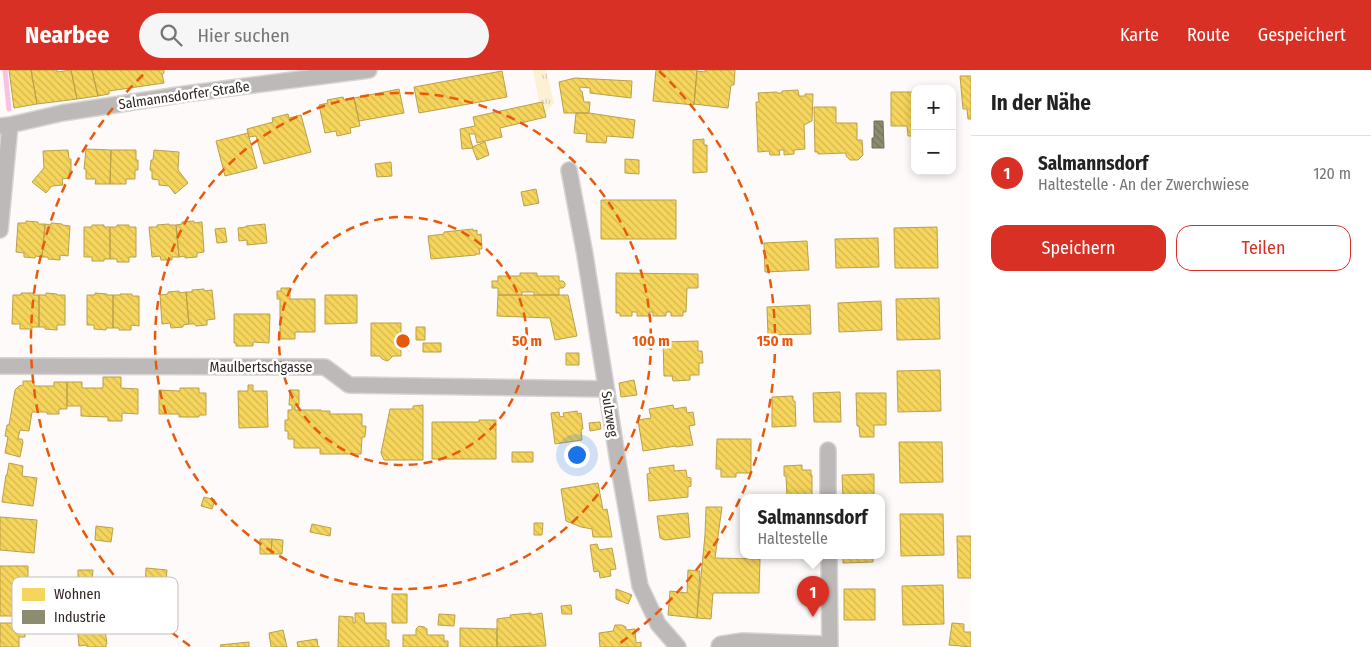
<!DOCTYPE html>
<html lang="de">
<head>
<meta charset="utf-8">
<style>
	body { margin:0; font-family:"Fira Sans Condensed",sans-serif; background:#f6f6f6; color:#222 }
	.controls { position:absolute; right:15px; top:15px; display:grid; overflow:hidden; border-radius:10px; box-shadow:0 2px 8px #0003 }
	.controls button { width:45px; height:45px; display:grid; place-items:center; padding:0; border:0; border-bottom:1px solid #e0e0e0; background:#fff; color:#222; font:25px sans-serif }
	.you { position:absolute; left:576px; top:384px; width:18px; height:18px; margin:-12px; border:4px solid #fff; border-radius:50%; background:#1a73e8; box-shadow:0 0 0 8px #1a73e833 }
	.badge { display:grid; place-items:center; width:32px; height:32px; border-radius:50%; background:#d93025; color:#fff; font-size:16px; font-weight:700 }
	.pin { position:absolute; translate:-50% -41px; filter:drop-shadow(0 1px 2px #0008) }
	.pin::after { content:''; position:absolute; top:26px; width:18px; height:15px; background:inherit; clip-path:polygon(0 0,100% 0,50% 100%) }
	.popup { position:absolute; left:740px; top:424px; width:145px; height:65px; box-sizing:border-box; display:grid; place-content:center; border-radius:10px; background:#fff; filter:drop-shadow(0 1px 4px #0005); font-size:16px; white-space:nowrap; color:#767676 }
	.popup b { font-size:19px; color:#222 }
	.popup::after { content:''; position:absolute; left:50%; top:100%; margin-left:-10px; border:10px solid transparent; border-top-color:#fff }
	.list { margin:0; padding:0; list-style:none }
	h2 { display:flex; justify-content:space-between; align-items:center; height:65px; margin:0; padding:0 20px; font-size:21px }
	h2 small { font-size:16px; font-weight:400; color:#767676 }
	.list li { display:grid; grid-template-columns:32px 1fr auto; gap:15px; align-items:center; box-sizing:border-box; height:75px; padding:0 20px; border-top:1px solid #e0e0e0 }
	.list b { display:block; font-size:19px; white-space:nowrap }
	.list p { margin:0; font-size:16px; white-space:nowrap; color:#767676 }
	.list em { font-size:16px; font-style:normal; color:#767676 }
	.actions { display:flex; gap:10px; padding:15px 20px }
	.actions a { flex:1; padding:11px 0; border:1px solid #d93025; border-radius:15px; text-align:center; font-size:18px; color:#d93025 }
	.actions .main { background:#d93025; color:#fff }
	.icon { flex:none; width:28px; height:28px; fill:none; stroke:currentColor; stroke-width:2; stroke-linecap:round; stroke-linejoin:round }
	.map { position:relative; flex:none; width:971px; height:577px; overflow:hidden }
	header { display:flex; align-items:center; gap:30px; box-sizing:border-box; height:70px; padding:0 25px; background:#d93025; color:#fff }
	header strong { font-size:24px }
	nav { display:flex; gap:28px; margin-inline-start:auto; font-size:18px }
	.search { width:350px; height:45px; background:#f6f6f6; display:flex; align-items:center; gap:12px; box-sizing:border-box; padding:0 18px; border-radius:28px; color:#767676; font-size:19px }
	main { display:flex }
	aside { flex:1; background:#fff }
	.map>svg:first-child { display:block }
	.grass { fill:url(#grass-tufts) }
	.homes { fill:url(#homes-back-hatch); stroke:#baa04b }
	.industry { fill:url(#industry-back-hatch); stroke:#706d57 }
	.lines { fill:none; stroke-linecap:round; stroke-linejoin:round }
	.stream { stroke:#fbc1e0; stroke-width:5 }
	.minor-casing { stroke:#d7d4d3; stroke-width:18 }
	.secondary-casing { stroke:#d7d4d3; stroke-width:24 }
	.minor { stroke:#bcb9b8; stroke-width:15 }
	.secondary { stroke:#bcb9b6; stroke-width:21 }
	.ring { fill:none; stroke:#e8590c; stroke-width:2.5; stroke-dasharray:9 6 }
	.labels { text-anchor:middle; stroke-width:5; stroke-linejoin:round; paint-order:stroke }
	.street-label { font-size:14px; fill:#2f2522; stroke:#fff }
	.key { fill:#fff; stroke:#c1bebd; stroke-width:1 }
	.key-label { font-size:14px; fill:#2f2522 }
	.centre { fill:#e8590c; stroke:#fff; stroke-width:2.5 }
	.ring-label { font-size:15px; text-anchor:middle; font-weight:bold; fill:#e8590c; stroke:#fff; stroke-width:5; stroke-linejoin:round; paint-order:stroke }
</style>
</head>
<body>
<header>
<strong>Nearbee</strong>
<div class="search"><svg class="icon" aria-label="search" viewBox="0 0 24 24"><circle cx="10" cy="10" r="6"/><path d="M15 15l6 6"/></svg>Hier suchen</div>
<nav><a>Karte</a><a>Route</a><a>Gespeichert</a></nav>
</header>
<main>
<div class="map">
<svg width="971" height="577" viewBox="0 0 971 577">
	<defs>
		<pattern id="grass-tufts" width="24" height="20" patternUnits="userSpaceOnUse" patternTransform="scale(1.25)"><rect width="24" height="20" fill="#fcf0d5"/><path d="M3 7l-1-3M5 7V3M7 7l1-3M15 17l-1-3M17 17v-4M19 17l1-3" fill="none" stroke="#d8ceb7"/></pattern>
		<pattern id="homes-back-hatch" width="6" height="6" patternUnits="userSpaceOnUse" patternTransform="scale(1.25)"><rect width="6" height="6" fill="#f6d55c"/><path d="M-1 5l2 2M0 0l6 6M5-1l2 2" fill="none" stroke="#d3b750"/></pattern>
		<pattern id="industry-back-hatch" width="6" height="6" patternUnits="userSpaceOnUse" patternTransform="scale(1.25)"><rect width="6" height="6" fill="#8c8c6e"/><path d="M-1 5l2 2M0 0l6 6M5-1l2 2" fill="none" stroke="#73725a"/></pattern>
	</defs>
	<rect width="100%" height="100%" fill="#fdfaf9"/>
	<!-- grass -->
	<path class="grass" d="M 533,0 L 546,0 L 554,33 L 545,43 L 542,33 L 539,31 Z"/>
	<!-- homes -->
	<path class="homes" d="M 9,0 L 31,0 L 37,34 L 14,38 Z
		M 31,0 L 57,0 L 57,2 L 71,0 L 77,29 L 37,34 Z
		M 71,0 L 92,0 L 98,26 L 77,29 Z
		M 92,0 L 164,0 L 164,3 L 162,4 L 164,13 L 109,21 L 109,24 L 98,26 Z
		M 656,0 L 697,0 L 694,35 L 653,31 Z
		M 705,0 L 735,0 L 734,15 L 731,15 L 728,38 L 694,34 L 697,1 L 705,2 Z
		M 502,1 L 507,27 L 419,43 L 414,17 Z
		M 960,6 L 971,6 L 971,49 L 968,49 L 967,39 L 963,39 Z
		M 575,8 L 632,11 L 631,28 L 590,23 L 590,18 L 580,17 L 580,21 L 582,21 L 584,32 L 590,32 L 589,43 L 564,43 L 559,12 Z
		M 399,19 L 404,43 L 359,51 L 354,28 Z
		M 798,20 L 799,26 L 805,26 L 805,24 L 813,24 L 812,51 L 804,55 L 805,79 L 794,80 L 794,84 L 784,85 L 784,80 L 779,80 L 780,85 L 770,85 L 769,81 L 758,82 L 756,32 L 759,32 L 758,23 L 777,22 L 777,23 L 782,23 L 782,21 Z
		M 891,22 L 915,22 L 915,66 L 908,66 L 907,56 L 891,56 Z
		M 343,27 L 344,30 L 354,28 L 360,56 L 350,58 L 351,63 L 337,66 L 336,61 L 325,63 L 319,35 L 328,33 L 327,30 Z
		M 542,32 L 546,47 L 500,58 L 502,67 L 477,73 L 475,64 L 469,64 L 473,78 L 462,79 L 460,59 L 475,56 L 473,47 Z
		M 814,37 L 836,37 L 836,53 L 857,53 L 857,70 L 862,70 L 863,85 L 858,90 L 850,90 L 846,86 L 846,83 L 818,84 L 818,82 L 815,82 Z
		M 576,43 L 589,43 L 635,50 L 633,68 L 607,66 L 606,73 L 586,72 L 587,64 L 574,63 Z
		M 288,44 L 289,48 L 301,45 L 311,82 L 264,94 L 256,66 L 249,67 L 247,59 L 273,52 L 272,48 Z
		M 248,63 L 257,98 L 225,106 L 216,71 Z
		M 704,69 L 704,75 L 707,75 L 707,102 L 693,103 L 693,70 Z
		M 485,72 L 489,85 L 477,90 L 472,77 Z
		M 86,79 L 111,80 L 110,114 L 95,114 L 96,109 L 86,109 L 86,99 L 84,99 Z
		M 68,80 L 69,89 L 71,89 L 71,100 L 69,101 L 70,108 L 62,109 L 63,115 L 52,116 L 46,123 L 32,112 L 44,98 L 43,81 Z
		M 111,80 L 136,80 L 136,90 L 138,90 L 138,100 L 135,100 L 135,109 L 126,109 L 126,114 L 110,114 Z
		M 154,80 L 179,82 L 178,100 L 188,113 L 175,124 L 169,116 L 159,115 L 159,110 L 152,109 L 152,101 L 150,100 L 151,90 L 153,90 Z
		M 625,89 L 639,90 L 639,104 L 625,103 Z
		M 391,92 L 392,106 L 377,107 L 375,94 Z
		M 536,119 L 539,133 L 524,136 L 521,122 Z
		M 601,130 L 676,130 L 676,169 L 601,169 Z
		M 26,151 L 38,152 L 38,154 L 45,154 L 42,187 L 36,186 L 35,188 L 24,187 L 24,183 L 16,182 L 18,153 L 26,153 Z
		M 194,151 L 194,153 L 202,152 L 204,182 L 197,183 L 197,187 L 185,188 L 185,186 L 179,187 L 176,155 L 182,154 L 182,152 Z
		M 51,153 L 62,154 L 62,155 L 70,156 L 68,186 L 60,185 L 60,190 L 48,189 L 48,187 L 42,187 L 45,154 L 51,155 Z
		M 169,154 L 169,155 L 176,155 L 179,187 L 172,187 L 172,190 L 161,190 L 160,186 L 152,187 L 149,157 L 157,157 L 157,155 Z
		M 265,154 L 267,173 L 247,175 L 247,170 L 239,171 L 238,158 L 246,157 L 246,156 Z
		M 92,155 L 104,155 L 104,157 L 110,157 L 110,189 L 104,189 L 104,191 L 92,191 L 92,187 L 84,187 L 84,157 L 92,157 Z
		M 117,155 L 129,155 L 129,157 L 136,157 L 136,187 L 129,187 L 129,192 L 117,192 L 117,189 L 110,189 L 110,157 L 117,157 Z
		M 937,157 L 938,198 L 895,198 L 894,158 Z
		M 225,158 L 227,172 L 217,173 L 215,159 Z
		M 473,159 L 473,161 L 477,160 L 477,165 L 481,164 L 482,179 L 479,179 L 480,184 L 476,184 L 476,185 L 431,189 L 428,166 L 444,164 L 444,162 Z
		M 878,168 L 879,197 L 836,198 L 835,169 Z
		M 807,171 L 809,200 L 765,202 L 764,173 Z
		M 520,203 L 537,203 L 537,206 L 559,206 L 559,211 L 563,211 L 565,213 L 565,216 L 563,218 L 559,218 L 559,225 L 534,225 L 534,222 L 522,222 L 522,225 L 498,225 L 498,218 L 492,218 L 492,211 L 498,211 L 498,206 L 520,206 Z
		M 616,203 L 698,204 L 698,218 L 687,218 L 686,242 L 683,242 L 683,246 L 671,246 L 671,242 L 666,242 L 666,246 L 653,246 L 653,242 L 649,242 L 649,246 L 637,246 L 637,242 L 632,242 L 632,246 L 620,246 L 620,243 L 616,243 Z
		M 281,218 L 290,218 L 290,229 L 315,229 L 315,262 L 295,262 L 295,269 L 280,269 L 280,229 L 277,229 L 277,221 L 281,221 Z
		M 204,219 L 204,221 L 212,220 L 215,249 L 207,250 L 207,255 L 196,256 L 195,254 L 189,254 L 186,222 L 192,222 L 192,220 Z
		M 179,221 L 180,223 L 186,222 L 189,254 L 183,255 L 183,257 L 171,258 L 170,253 L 162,254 L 160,225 L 168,224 L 168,222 Z
		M 21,223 L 33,223 L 33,225 L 39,225 L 39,257 L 32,257 L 32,259 L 20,259 L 20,254 L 12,254 L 13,225 L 21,225 Z
		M 46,223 L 57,224 L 57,225 L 65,225 L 65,255 L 57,255 L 57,260 L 45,259 L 45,257 L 39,257 L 39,225 L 46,225 Z
		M 95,223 L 107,224 L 107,225 L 113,225 L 113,258 L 106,258 L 106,260 L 94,259 L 94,255 L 87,255 L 87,225 L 95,225 Z
		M 120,224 L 132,224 L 132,226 L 139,226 L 139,256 L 131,255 L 131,260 L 119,260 L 119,258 L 113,258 L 113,225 L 120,225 Z
		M 325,225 L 357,225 L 357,253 L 325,254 Z
		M 498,225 L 568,225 L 577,266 L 555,270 L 550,248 L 497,246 Z
		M 939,228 L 940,269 L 897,270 L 896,229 Z
		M 881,231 L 882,260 L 839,262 L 838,233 Z
		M 810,235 L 811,264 L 768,265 L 767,237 Z
		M 234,244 L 270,244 L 269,273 L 253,272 L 253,276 L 236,276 L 236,273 L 234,273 Z
		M 371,253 L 401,253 L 401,286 L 393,286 L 389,290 L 387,291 L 382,289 L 380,286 L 371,286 Z
		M 416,257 L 425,257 L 425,270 L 416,270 Z
		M 698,271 L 698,281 L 702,281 L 703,293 L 699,293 L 699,305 L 690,305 L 690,310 L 673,311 L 672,306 L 664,306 L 663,272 Z
		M 423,273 L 441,273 L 441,282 L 423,282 Z
		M 566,283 L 579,283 L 579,295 L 566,295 Z
		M 940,300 L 941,341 L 898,342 L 897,301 Z
		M 103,307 L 121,307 L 121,318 L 138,319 L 138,344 L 122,343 L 122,351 L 108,351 L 108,347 L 81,346 L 81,336 L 67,336 L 67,312 L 82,312 L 82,318 L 103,318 Z
		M 634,310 L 637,325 L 621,327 L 619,313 Z
		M 23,311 L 34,311 L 34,316 L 54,316 L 54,312 L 67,312 L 67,339 L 59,339 L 59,344 L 47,344 L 47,342 L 32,342 L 29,361 L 20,360 L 18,369 L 22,369 L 23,372 L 20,387 L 5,383 L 8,367 L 5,366 L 7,355 L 9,355 L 15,320 L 19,316 L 23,315 Z
		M 248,315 L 253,315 L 253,321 L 267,321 L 268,357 L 239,358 L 238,321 L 248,321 Z
		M 180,318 L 199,318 L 199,323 L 206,323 L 206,345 L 199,345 L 199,347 L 179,347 L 179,344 L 159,344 L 159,320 L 180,321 Z
		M 290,320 L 299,320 L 299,335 L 295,335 L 295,340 L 321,340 L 321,341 L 330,341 L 330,344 L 362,344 L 362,356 L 366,356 L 365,367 L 362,367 L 361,384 L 320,384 L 320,378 L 294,378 L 294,369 L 288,369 L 288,361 L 285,361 L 285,350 L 288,350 L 288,340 L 292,340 L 292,335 L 289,335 Z
		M 840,322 L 841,352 L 814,352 L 813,323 Z
		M 856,323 L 886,323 L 886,355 L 874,355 L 874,367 L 860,367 L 859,356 L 857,356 Z
		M 793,326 L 793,331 L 795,331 L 796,356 L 772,357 L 772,327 Z
		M 423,335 L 423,390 L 384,390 L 381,383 L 390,339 L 413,339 L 413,336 Z
		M 673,335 L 674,339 L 686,337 L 687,343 L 693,342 L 695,355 L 689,356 L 693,375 L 676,377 L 676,376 L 643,381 L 638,350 L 651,348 L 649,339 Z
		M 577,341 L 578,344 L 581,343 L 583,359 L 581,359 L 582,370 L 555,374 L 551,343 L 559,342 L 560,347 L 564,346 L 563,343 Z
		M 479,350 L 496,350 L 496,389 L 432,389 L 432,352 L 479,352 Z
		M 600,352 L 601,359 L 590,361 L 589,353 Z
		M 717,369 L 751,369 L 751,403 L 736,403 L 736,407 L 721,407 L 721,399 L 716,399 Z
		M 899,372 L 942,372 L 943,412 L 900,413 Z
		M 512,382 L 533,382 L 533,392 L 512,392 Z
		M 9,393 L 23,396 L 22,406 L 37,408 L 33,436 L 2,432 L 6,405 L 7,405 Z
		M 674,395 L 674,401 L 686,400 L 687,407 L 691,408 L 691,416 L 688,417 L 688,427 L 649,431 L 647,404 L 650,403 L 649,398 Z
		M 802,395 L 802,400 L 811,400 L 811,405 L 812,405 L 812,428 L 787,428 L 786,406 L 784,406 L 784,396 Z
		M 874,404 L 874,427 L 843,428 L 842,405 Z
		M 598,413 L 603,440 L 607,439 L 612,467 L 593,467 L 592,459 L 581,457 L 566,451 L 561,419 Z
		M 204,427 L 215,430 L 212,439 L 201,436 Z
		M 706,437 L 722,437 L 715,488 L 760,489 L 759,523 L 713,523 L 711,549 L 697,548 L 705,465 Z
		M 688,443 L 690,467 L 665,470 L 660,468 L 657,446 Z
		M 900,444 L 943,444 L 944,485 L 901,486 Z
		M 0,447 L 37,450 L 34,483 L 0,480 Z
		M 534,453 L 543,453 L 542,465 L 534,465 Z
		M 312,454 L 331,458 L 330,466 L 310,462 Z
		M 96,456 L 113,458 L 111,472 L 95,470 Z
		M 957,466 L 971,466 L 971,508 L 958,508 Z
		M 260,469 L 272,469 L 271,484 L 260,484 Z
		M 272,469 L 283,470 L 282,484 L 271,484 Z
		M 597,474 L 599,480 L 612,478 L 616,499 L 610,500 L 611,506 L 600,508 L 599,501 L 594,502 L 590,475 Z
		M 843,486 L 873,486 L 873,492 L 843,493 Z
		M 0,496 L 28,496 L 28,518 L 19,518 L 19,539 L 13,539 L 14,546 L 0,546 Z
		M 146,498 L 167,500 L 165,521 L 145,519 Z
		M 78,500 L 93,500 L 92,511 L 78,510 Z
		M 688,500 L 700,501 L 697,548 L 668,545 L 670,521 L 687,523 Z
		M 943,515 L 944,554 L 903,555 L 902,516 Z
		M 616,519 L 632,525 L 628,534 L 616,529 Z
		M 844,519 L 875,519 L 875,550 L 844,550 Z
		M 392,524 L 407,524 L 407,553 L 392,553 Z
		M 571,535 L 572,544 L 562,544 L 561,536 Z
		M 355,543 L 364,543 L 365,553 L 386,553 L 386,570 L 389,570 L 389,577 L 338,577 L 339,546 L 353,547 L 353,553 L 355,553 Z
		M 531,543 L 531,545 L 542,543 L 546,576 L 497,577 L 497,549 L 511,547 L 510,545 Z
		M 439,544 L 455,545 L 454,556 L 438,555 Z
		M 104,552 L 107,574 L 106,574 L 106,577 L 87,577 L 87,575 L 79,576 L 77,554 Z
		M 0,553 L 25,553 L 25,567 L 19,567 L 19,577 L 0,577 Z
		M 952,553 L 964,554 L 964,562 L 971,562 L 971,577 L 949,575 Z
		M 615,555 L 622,555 L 626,557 L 626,560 L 635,559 L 636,573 L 641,572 L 641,577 L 600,577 L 599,563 L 613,561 Z
		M 419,556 L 424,557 L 427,559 L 427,565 L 444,565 L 444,571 L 448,571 L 448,577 L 403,577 L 403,565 L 416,565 L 416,559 Z
		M 460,558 L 497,559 L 497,577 L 460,577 Z
		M 283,560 L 287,577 L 271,577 L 269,563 Z
		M 317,569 L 318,577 L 320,577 L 298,577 L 297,572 Z
		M 249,572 L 249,577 L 221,577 L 220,575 Z"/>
	<!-- industry -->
	<path class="industry" d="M 874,51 L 883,51 L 884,78 L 872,78 L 872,68 L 874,68 Z"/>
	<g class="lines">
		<!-- stream -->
		<path class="stream" d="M 5,0 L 9,39"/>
		<!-- minor casing -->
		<g class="minor-casing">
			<path id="minor" d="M 0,56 L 10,55 L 62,43 L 185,24 L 369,0
				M 569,100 L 585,185 L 619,398 L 640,516 L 658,554 L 678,577
				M 0,160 L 10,55
				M 0,296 L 325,297 L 349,315 L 606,319
				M 828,380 L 828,428
				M 829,486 L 830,577"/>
		</g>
		<!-- secondary casing -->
		<g class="secondary-casing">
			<path id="secondary" d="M 722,577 L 742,574 L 821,577"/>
		</g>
		<!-- minor -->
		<use href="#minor" class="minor"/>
		<!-- secondary -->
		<use href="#secondary" class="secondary"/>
	</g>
	<!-- distance rings -->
	<g class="ring">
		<circle cx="403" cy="271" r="124"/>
		<circle cx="403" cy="271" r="248"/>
		<path d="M190 576A372 372 0 0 1 147 1M659 1A372 372 0 0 1 616 576"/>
	</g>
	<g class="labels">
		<!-- street labels -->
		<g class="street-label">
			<text transform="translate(184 25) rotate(-8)" y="5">Salmannsdorfer Straße</text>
			<text x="261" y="302">Maulbertschgasse</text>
			<text transform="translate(610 344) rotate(81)" y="5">Sulzweg</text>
		</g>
	</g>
	<!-- legend -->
	<rect x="12" y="507" width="166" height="57" rx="8" class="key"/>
	<rect x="22" y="518" width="23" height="13" fill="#f6d55c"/>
	<rect x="22" y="540" width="23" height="14" fill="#8c8c6e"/>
	<g class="key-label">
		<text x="54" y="529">Wohnen</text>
		<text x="54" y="552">Industrie</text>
	</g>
	<circle cx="403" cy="271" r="8" class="centre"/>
	<g class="ring-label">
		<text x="527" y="276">50 m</text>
		<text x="651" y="276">100 m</text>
		<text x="775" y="276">150 m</text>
	</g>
</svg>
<div class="controls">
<button>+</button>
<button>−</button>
</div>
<div class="you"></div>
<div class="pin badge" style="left:813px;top:547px">1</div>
<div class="popup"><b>Salmannsdorf</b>Haltestelle</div>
</div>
<aside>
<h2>In der Nähe<small></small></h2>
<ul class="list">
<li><span class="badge">1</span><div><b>Salmannsdorf</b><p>Haltestelle · An der Zwerchwiese</p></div><em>120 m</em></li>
</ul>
<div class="actions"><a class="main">Speichern</a><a>Teilen</a></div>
</aside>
</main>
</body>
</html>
